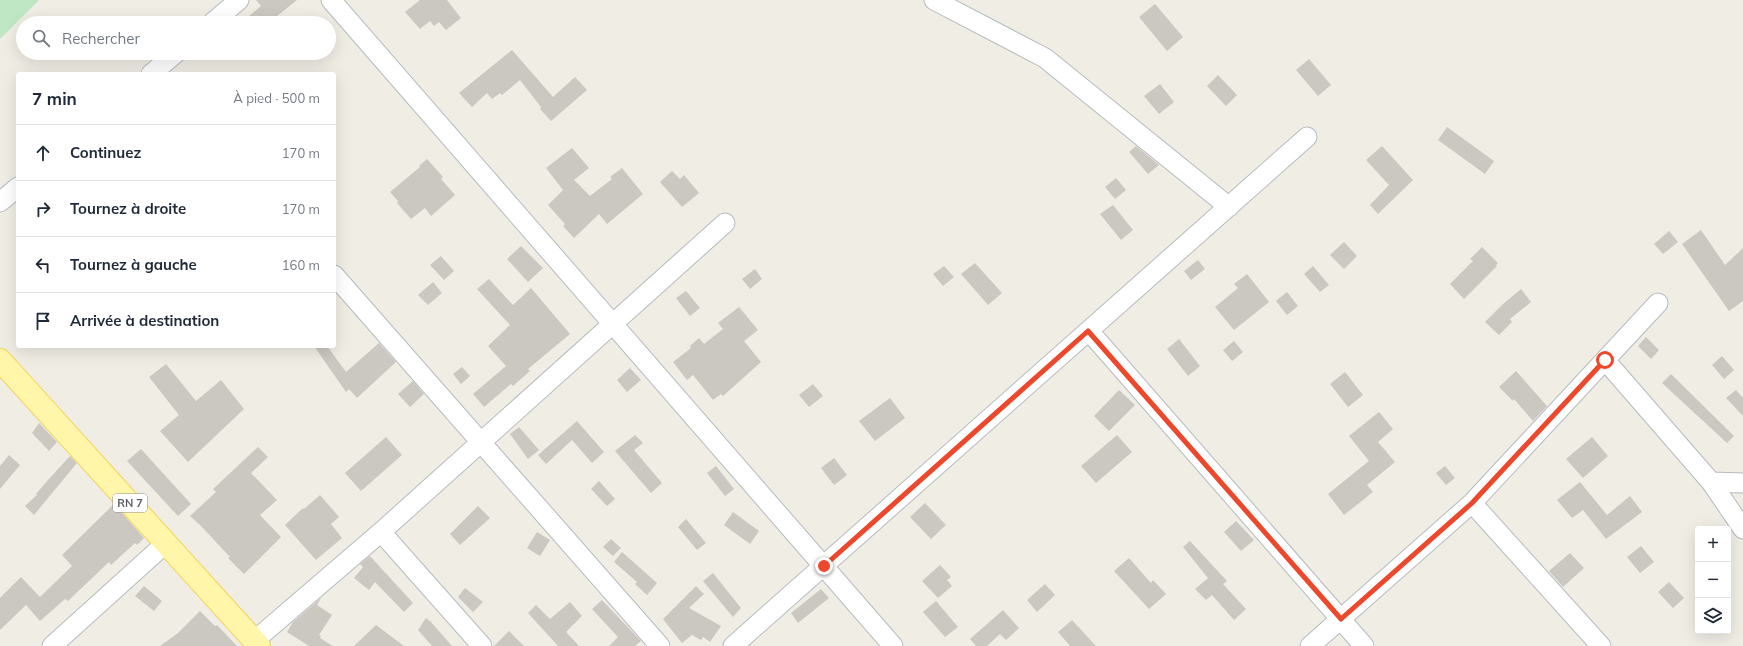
<!DOCTYPE html>
<html lang="fr">
<head>
<meta charset="utf-8">
<style>
	body { margin:0; font-family:Mulish,sans-serif; background:#f6f6f7; color:#1f2937 }
	.controls { position:absolute; right:12px; bottom:12px; display:grid; overflow:hidden; border-radius:4px; box-shadow:0 4px 16px #0002 }
	.controls button { width:36px; height:36px; display:grid; place-items:center; padding:0; border:0; border-bottom:1px solid #e0e1e3; background:#fff; color:#1f2937; font:20px sans-serif }
	.stop { position:absolute; width:12px; height:12px; margin:-9px; border:3px solid #ed472c; border-radius:50%; background:#fff }
	.stop.end { background:#ed472c; border-color:#fff; box-shadow:0 1px 4px #0008 }
	.list { margin:0; padding:0; list-style:none }
	h2 { display:flex; justify-content:space-between; align-items:center; height:52px; margin:0; padding:0 16px; font-size:17px }
	h2 small { font-size:13px; font-weight:400; color:#747a83 }
	.list li { display:grid; grid-template-columns:26px 1fr auto; gap:12px; align-items:center; box-sizing:border-box; height:56px; padding:0 16px; border-top:1px solid #e0e1e3 }
	.list b { display:block; font-size:15px; white-space:nowrap }
	.list em { font-size:13px; font-style:normal; color:#747a83 }
	.icon { flex:none; width:22px; height:22px; fill:none; stroke:currentColor; stroke-width:2; stroke-linecap:round; stroke-linejoin:round }
	.map { position:relative; flex:none; width:1743px; height:646px; overflow:hidden }
	.search { position:absolute; background:#fff; box-shadow:0 4px 16px #0002; left:16px; top:16px; width:320px; height:44px; display:flex; align-items:center; gap:10px; box-sizing:border-box; padding:0 14px; border-radius:22px; color:#747a83; font-size:15px }
	.panel { position:absolute; background:#fff; box-shadow:0 4px 16px #0002; left:16px; top:72px; width:320px; height:276px; border-radius:4px }
	.map>svg:first-child { display:block }
	.green { fill:#c0e7c3 }
	.building { fill:#cac8c1 }
	.lines { fill:none; stroke-linecap:round; stroke-linejoin:round }
	.minor-casing { stroke:#b7babf; stroke-width:21 }
	.major-casing { stroke:#f5d258; stroke-width:24 }
	.minor { stroke:#fff; stroke-width:19 }
	.major { stroke:#fff6a9; stroke-width:22 }
	.route { stroke:#ed472c; stroke-width:5 }
	.labels { text-anchor:middle; stroke-width:4; stroke-linejoin:round; paint-order:stroke }
	.shield { fill:#fff; stroke:#8d9093; stroke-width:1 }
	.shield-label { font-size:11px; font-weight:bold; fill:#5c6065 }
</style>
</head>
<body>
<div class="map">
<svg width="1743" height="646" viewBox="0 0 1743 646">
	<rect width="100%" height="100%" fill="#efede4"/>
	<!-- green -->
	<path class="green" d="M 0,0 L 39,0 L 0,39 Z"/>
	<!-- building -->
	<path class="building" d="M 256,0 L 297,0 L 272,20 L 270,17 L 263,23 L 241,23 L 261,6 Z
		M 420,0 L 447,0 L 461,18 L 446,30 L 439,22 L 434,26 L 430,21 L 420,29 L 405,12 Z
		M 1155,4 L 1183,37 L 1167,51 L 1139,17 Z
		M 512,50 L 553,97 L 575,77 L 587,90 L 551,121 L 540,109 L 541,107 L 520,80 L 502,95 L 500,93 L 492,99 L 487,93 L 472,107 L 459,93 Z
		M 1309,59 L 1331,85 L 1318,96 L 1296,70 Z
		M 1218,75 L 1237,95 L 1226,106 L 1207,86 Z
		M 1160,84 L 1174,102 L 1159,114 L 1144,96 Z
		M 1447,127 L 1494,161 L 1485,174 L 1438,140 Z
		M 1136,146 L 1159,165 L 1148,174 L 1129,152 Z
		M 1382,146 L 1413,180 L 1378,214 L 1370,205 L 1389,185 L 1366,160 Z
		M 572,148 L 589,168 L 574,180 L 590,196 L 612,179 L 610,177 L 622,168 L 643,194 L 607,224 L 599,214 L 574,238 L 563,226 L 565,224 L 548,205 L 563,190 L 546,168 Z
		M 427,159 L 443,177 L 441,179 L 455,195 L 431,216 L 425,208 L 411,219 L 397,203 L 398,201 L 390,192 L 420,167 L 419,166 Z
		M 672,171 L 680,179 L 684,175 L 699,193 L 682,207 L 660,182 Z
		M 1116,178 L 1126,190 L 1115,199 L 1105,187 Z
		M 1113,205 L 1133,230 L 1121,240 L 1100,214 Z
		M 1701,230 L 1725,265 L 1743,248 L 1743,301 L 1729,311 L 1682,244 Z
		M 1669,231 L 1678,242 L 1663,254 L 1654,244 Z
		M 1344,242 L 1357,256 L 1344,269 L 1330,255 Z
		M 521,246 L 543,268 L 528,282 L 507,259 Z
		M 1482,247 L 1498,263 L 1496,265 L 1497,266 L 1464,299 L 1450,284 L 1473,261 L 1470,259 Z
		M 441,256 L 454,271 L 444,280 L 430,265 Z
		M 1198,260 L 1205,269 L 1191,280 L 1184,271 Z
		M 975,263 L 1002,293 L 988,305 L 961,274 Z
		M 944,266 L 954,277 L 943,286 L 933,274 Z
		M 1313,266 L 1329,285 L 1320,292 L 1304,274 Z
		M 755,269 L 762,279 L 750,289 L 742,279 Z
		M 1247,274 L 1269,302 L 1234,330 L 1215,307 L 1238,288 L 1234,284 Z
		M 489,279 L 513,305 L 531,288 L 570,334 L 528,369 L 530,371 L 513,386 L 511,384 L 484,407 L 473,394 L 506,366 L 488,346 L 510,325 L 477,289 Z
		M 433,282 L 442,293 L 428,305 L 418,295 Z
		M 1521,289 L 1531,302 L 1510,319 L 1512,322 L 1499,335 L 1485,322 L 1503,304 Z
		M 686,291 L 700,308 L 690,316 L 676,298 Z
		M 1287,292 L 1298,306 L 1287,315 L 1276,301 Z
		M 739,307 L 758,330 L 744,341 L 761,362 L 723,396 L 721,394 L 713,400 L 693,375 L 687,380 L 673,362 L 691,348 L 690,346 L 699,338 L 704,344 L 723,329 L 718,323 Z
		M 1646,337 L 1659,350 L 1651,359 L 1638,346 Z
		M 1179,339 L 1200,366 L 1188,376 L 1167,349 Z
		M 1234,341 L 1243,352 L 1232,361 L 1223,350 Z
		M 379,343 L 396,362 L 357,398 L 349,389 L 346,392 L 314,346 L 327,346 L 346,372 Z
		M 1722,356 L 1734,370 L 1724,379 L 1712,365 Z
		M 166,364 L 196,401 L 221,380 L 244,409 L 188,462 L 160,431 L 179,415 L 149,377 Z
		M 462,367 L 470,376 L 461,384 L 453,374 Z
		M 630,368 L 641,380 L 627,392 L 617,380 Z
		M 1516,371 L 1547,406 L 1533,421 L 1514,399 L 1513,401 L 1499,387 Z
		M 1345,372 L 1363,395 L 1348,407 L 1330,384 Z
		M 1671,374 L 1734,436 L 1727,443 L 1662,383 Z
		M 413,381 L 424,394 L 410,407 L 398,394 Z
		M 813,384 L 823,396 L 809,407 L 799,395 Z
		M 1119,390 L 1135,405 L 1109,431 L 1094,416 Z
		M 1736,390 L 1743,398 L 1743,416 L 1726,398 Z
		M 890,398 L 905,418 L 875,441 L 859,421 Z
		M 1379,412 L 1393,429 L 1378,442 L 1395,462 L 1367,485 L 1373,492 L 1344,515 L 1328,494 L 1369,461 L 1349,436 Z
		M 577,421 L 604,452 L 592,463 L 572,440 L 546,464 L 538,455 Z
		M 39,423 L 57,442 L 49,451 L 32,433 Z
		M 519,427 L 539,450 L 528,459 L 510,434 Z
		M 635,435 L 643,443 L 634,450 L 662,483 L 651,493 L 615,451 Z
		M 1117,435 L 1132,452 L 1096,483 L 1081,466 Z
		M 386,437 L 402,455 L 361,491 L 345,473 Z
		M 1592,437 L 1608,456 L 1583,478 L 1566,459 Z
		M 258,447 L 268,457 L 251,473 L 277,500 L 260,515 L 281,537 L 244,574 L 228,558 L 230,557 L 201,526 L 190,516 L 216,492 L 213,489 Z
		M 141,449 L 191,504 L 178,516 L 127,461 Z
		M 9,455 L 20,465 L 0,489 L 0,466 Z
		M 70,456 L 77,463 L 34,515 L 25,506 L 37,495 L 36,494 L 47,481 Z
		M 834,458 L 847,475 L 834,485 L 821,468 Z
		M 716,466 L 734,489 L 725,496 L 707,473 Z
		M 1445,466 L 1455,478 L 1446,485 L 1436,473 Z
		M 599,481 L 615,499 L 607,506 L 591,489 Z
		M 1580,482 L 1607,515 L 1630,496 L 1642,512 L 1606,539 L 1583,510 L 1572,518 L 1557,500 Z
		M 320,495 L 339,517 L 331,524 L 342,538 L 316,560 L 285,525 L 303,508 L 304,509 Z
		M 925,503 L 946,525 L 931,539 L 910,517 Z
		M 114,504 L 144,538 L 137,545 L 135,543 L 111,565 L 109,562 L 68,601 L 65,599 L 40,621 L 26,605 L 0,630 L 0,598 L 21,577 L 40,597 L 72,566 L 62,555 Z
		M 478,506 L 490,518 L 460,545 L 450,534 Z
		M 733,512 L 759,531 L 750,544 L 724,525 Z
		M 686,519 L 706,543 L 697,550 L 678,527 Z
		M 1236,521 L 1254,540 L 1241,551 L 1224,532 Z
		M 537,532 L 550,540 L 540,556 L 527,548 Z
		M 611,539 L 621,548 L 613,556 L 603,547 Z
		M 1190,541 L 1227,581 L 1223,584 L 1246,609 L 1234,620 L 1212,595 L 1206,600 L 1195,589 L 1208,578 L 1183,547 Z
		M 1641,546 L 1654,562 L 1640,573 L 1627,557 Z
		M 622,552 L 657,583 L 647,595 L 635,584 L 637,582 L 614,562 Z
		M 1570,553 L 1584,568 L 1563,587 L 1549,571 Z
		M 370,556 L 413,603 L 404,612 L 375,582 L 369,590 L 354,578 L 363,567 L 360,564 Z
		M 1129,558 L 1151,583 L 1153,580 L 1166,594 L 1149,609 L 1114,571 Z
		M 940,565 L 951,577 L 947,580 L 952,586 L 938,598 L 922,581 Z
		M 713,573 L 741,608 L 733,617 L 703,581 Z
		M 1669,582 L 1684,598 L 1673,608 L 1658,592 Z
		M 1045,584 L 1055,595 L 1037,612 L 1027,600 Z
		M 144,586 L 162,601 L 154,611 L 135,596 Z
		M 696,586 L 704,594 L 689,608 L 721,626 L 710,642 L 703,637 L 701,640 L 692,635 L 682,643 L 663,619 Z
		M 465,588 L 483,602 L 473,612 L 458,597 Z
		M 821,589 L 829,598 L 798,623 L 791,613 Z
		M 321,598 L 317,605 L 332,615 L 319,635 L 321,636 L 320,638 L 333,646 L 309,646 L 287,632 L 293,622 Z
		M 602,600 L 641,641 L 635,646 L 609,646 L 618,637 L 592,609 Z
		M 936,601 L 958,627 L 945,637 L 923,612 Z
		M 570,602 L 582,616 L 566,632 L 579,646 L 558,646 L 528,613 L 536,605 L 550,619 Z
		M 1003,610 L 1019,628 L 1006,640 L 1000,634 L 987,646 L 976,646 L 970,639 Z
		M 200,611 L 215,626 L 217,625 L 237,646 L 160,646 L 178,633 Z
		M 426,618 L 431,622 L 452,646 L 432,646 L 418,630 Z
		M 1072,620 L 1096,646 L 1070,646 L 1058,632 Z
		M 376,625 L 404,646 L 354,646 Z
		M 509,631 L 524,646 L 494,646 Z"/>
	<g class="lines">
		<!-- minor casing -->
		<g class="minor-casing">
			<path id="minor" d="M 331,0 L 893,646
				M 934,0 L 1045,58 L 1229,207
				M 212,23 L 239,0
				M 151,74 L 176,53
				M 0,202 L 18,187
				M 334,275 L 660,646
				M 1089,331 L 1364,646
				M 1605,360 L 1711,482 L 1743,529
				M 1711,482 L 1743,483
				M 1472,503 L 1601,646
				M 381,532 L 482,646
				M 254,641 L 381,532 L 725,223
				M 52,646 L 166,543
				M 733,646 L 1307,137
				M 1310,646 L 1472,503 L 1658,303"/>
		</g>
		<!-- major casing -->
		<g class="major-casing">
			<path id="major" d="M 0,360 L 259,646"/>
		</g>
		<!-- minor -->
		<use href="#minor" class="minor"/>
		<!-- major -->
		<use href="#major" class="major"/>
	</g>
	<g class="lines">
		<!-- route -->
		<path class="route" d="M 824,566 L 1088,331 L 1341,619 L 1472,503 L 1605,360"/>
	</g>
	<g class="labels">
		<!-- shield labels -->
		<rect class="shield" x="113" y="494" width="34" height="18" rx="3"/>
		<g class="shield-label">
			<text x="130" y="507">RN 7</text>
		</g>
	</g>
</svg>
<div class="controls">
<button>+</button>
<button>−</button>
<button><svg class="icon" aria-label="layers" viewBox="0 0 24 24"><path d="M12 4l9 5-9 5-9-5zM3 14l9 5 9-5"/></svg></button>
</div>
<div class="stop" style="left:1605px;top:360px"></div>
<div class="stop end" style="left:824px;top:566px"></div>
<div class="search"><svg class="icon" aria-label="search" viewBox="0 0 24 24"><circle cx="10" cy="10" r="6"/><path d="M15 15l6 6"/></svg>Rechercher</div>
<section class="panel">
<h2>7 min<small>À pied · 500 m</small></h2>
<ul class="list">
<li><svg class="icon" aria-label="ahead" viewBox="0 0 24 24"><path d="M12 20V5M6 11l6-6 6 6"/></svg><div><b>Continuez</b></div><em>170 m</em></li>
<li><svg class="icon" aria-label="right" viewBox="0 0 24 24"><path d="M7 20v-9h11M14 6l5 5-5 5"/></svg><div><b>Tournez à droite</b></div><em>170 m</em></li>
<li><svg class="icon" aria-label="left" viewBox="0 0 24 24"><path d="M17 20v-9H6M10 6l-5 5 5 5"/></svg><div><b>Tournez à gauche</b></div><em>160 m</em></li>
<li><svg class="icon" aria-label="arrive" viewBox="0 0 24 24"><path d="M6 21V4h12l-3 4 3 4H6"/></svg><div><b>Arrivée à destination</b></div></li>
</ul>
</section>
</div>
</body>
</html>
